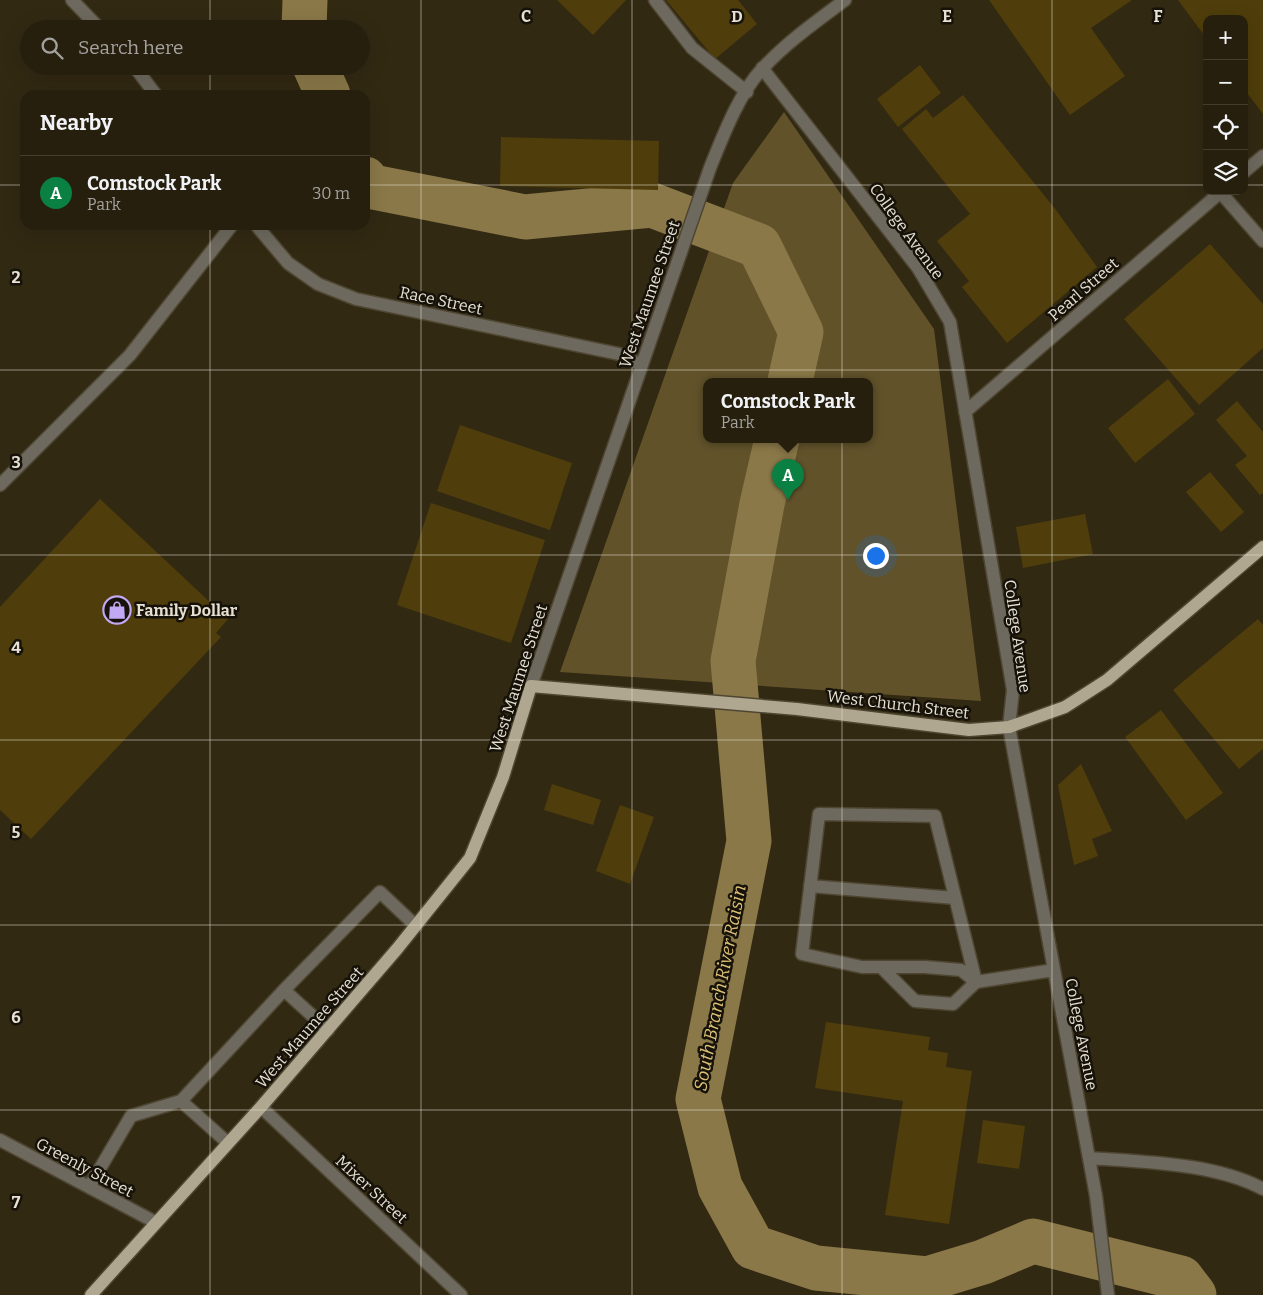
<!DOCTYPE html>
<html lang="en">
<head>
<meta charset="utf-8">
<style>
	body { margin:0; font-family:Bitter,serif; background:#322c1c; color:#f1f3f6 }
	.controls { position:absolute; right:15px; top:15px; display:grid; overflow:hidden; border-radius:10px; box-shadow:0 5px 20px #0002 }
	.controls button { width:45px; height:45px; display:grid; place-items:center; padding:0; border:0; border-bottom:1px solid #423d2e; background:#261f0e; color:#f1f3f6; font:25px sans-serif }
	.you { position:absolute; left:875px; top:555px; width:18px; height:18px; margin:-12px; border:4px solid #fff; border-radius:50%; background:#1a73e8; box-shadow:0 0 0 8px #1a73e833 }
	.badge { display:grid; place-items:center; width:32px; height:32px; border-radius:50%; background:#0b8043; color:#fff; font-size:16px; font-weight:700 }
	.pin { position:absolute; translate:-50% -41px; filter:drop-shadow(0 1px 2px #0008) }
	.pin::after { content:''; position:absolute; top:26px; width:18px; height:15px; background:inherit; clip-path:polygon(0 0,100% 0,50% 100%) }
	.popup { position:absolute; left:703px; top:378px; width:170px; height:65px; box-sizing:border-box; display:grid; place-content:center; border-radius:10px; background:#261f0e; filter:drop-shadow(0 1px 4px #0005); font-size:16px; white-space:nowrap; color:#a4a29e }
	.popup b { font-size:19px; color:#f1f3f6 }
	.popup::after { content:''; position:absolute; left:50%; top:100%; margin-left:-10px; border:10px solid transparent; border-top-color:#261f0e }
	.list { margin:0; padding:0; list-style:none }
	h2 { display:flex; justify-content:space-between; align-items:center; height:65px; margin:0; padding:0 20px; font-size:21px }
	h2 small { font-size:16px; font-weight:400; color:#a4a29e }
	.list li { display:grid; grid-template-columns:32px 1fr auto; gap:15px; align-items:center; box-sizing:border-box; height:75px; padding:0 20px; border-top:1px solid #423d2e }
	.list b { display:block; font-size:19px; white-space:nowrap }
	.list p { margin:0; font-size:16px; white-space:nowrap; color:#a4a29e }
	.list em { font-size:16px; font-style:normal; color:#a4a29e }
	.icon { flex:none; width:28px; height:28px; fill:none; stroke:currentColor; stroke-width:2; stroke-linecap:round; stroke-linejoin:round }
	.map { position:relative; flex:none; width:1263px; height:1295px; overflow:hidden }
	.search { position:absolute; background:#261f0e; box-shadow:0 5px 20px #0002; left:20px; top:20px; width:350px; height:55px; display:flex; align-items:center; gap:12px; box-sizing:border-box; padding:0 18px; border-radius:28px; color:#a4a29e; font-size:19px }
	.panel { position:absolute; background:#261f0e; box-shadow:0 5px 20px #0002; left:20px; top:90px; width:350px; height:140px; border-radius:15px }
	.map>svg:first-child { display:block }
	.green { fill:#61522a; fill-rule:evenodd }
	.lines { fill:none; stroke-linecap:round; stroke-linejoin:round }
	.river { stroke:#8a7848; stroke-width:45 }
	.building { fill:#4f3e0b }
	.minor-casing { stroke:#4f4632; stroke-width:15 }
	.major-casing { stroke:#4f4632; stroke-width:15 }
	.minor { stroke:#6d695e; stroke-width:12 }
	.major { stroke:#afa790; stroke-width:12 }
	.grid { fill:none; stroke:#e6e1d3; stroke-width:1; stroke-opacity:0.55 }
	.labels { text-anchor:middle; stroke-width:5; stroke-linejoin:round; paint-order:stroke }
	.street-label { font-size:16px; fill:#e6e1d3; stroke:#161209 }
	.poi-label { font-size:16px; font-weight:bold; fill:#e6e1d3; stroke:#161209; text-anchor:start }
	.water-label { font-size:18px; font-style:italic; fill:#ddc176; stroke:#161209 }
	.grid-label { font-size:16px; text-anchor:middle; font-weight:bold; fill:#e6e1d3; stroke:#161209; stroke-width:5; stroke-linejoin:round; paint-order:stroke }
</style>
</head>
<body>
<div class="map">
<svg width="1263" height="1295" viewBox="0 0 1263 1295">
	<rect width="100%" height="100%" fill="#322913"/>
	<!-- green -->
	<path class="green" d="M 784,112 L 934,329 L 981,701 L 560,672 L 733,183 ZM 707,381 L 869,381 L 869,439 L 707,439 Z"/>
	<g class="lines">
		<!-- river -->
		<path class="river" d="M 304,29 L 305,0
			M 315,66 L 328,95
			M 365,179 L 368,186 L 525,217 L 652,205 L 759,246 L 801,332 L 790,381
			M 777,439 L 762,504 L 733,661 L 749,841 L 698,1099 L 720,1187 L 753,1247 L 816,1268 L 927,1279 L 983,1262 L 1033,1241 L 1181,1278 L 1194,1295"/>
	</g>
	<!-- building -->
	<path class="building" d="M 557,0 L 626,0 L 593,35 Z
		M 666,0 L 738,0 L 757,24 L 715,59 Z
		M 989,0 L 1132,0 L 1091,28 L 1125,76 L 1070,115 Z
		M 1178,0 L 1263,0 L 1263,114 L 1244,89 L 1244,19 L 1207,19 L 1207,39 Z
		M 920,65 L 941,93 L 898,127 L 877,99 Z
		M 963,95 L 1056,210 L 1097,267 L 1007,343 L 962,287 L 969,281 L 937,241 L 970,214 L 902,129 L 926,109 L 933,118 Z
		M 501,137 L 659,141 L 658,190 L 500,186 Z
		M 1210,244 L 1263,304 L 1263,348 L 1199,405 L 1124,319 Z
		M 1168,379 L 1195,414 L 1135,463 L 1108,428 Z
		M 1237,401 L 1263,432 L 1263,493 L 1260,495 L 1235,465 L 1247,456 L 1216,420 Z
		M 460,425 L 572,463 L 550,530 L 437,491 Z
		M 1210,472 L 1244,512 L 1221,532 L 1186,492 Z
		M 100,499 L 228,619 L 216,633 L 221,637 L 31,839 L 0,810 L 0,607 Z
		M 431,503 L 545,540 L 511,643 L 397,605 Z
		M 1085,514 L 1093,554 L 1023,568 L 1016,527 Z
		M 1258,619 L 1263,625 L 1263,749 L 1239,769 L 1173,690 Z
		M 1161,710 L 1223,793 L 1186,820 L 1125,737 Z
		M 1081,764 L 1112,831 L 1092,839 L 1098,856 L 1074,865 L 1058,785 Z
		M 552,784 L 601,800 L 593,825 L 544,810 Z
		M 620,805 L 654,817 L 630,884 L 596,871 Z
		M 826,1022 L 930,1037 L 928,1050 L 948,1053 L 946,1067 L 972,1071 L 949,1224 L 885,1215 L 903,1101 L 815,1088 Z
		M 983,1120 L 1025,1126 L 1019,1169 L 977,1163 Z"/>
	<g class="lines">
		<!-- minor casing -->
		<g class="minor-casing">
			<path id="minor" d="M 72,0 L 100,29
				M 655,0 L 692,48 L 747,92
				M 134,66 L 156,95
				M 762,68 L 918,268 L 950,322 L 1013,690 L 1009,727 L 1096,1196 L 1108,1295
				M 1244,172 L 1263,156
				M 1221,193 L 1263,241
				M 256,225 L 288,263 L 318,284 L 356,299 L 619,354 L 641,365
				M 965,412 L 1222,191
				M 0,485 L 130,355 L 232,225
				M 531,686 L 710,168 C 723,136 739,93 763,68 C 787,42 817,21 845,0
				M 810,886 L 955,898
				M 881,967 L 915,1001 L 953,1004 L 976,982 L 935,816 L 819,814 L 802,954 L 862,967 L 925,967 L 961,970 L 976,982 L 1054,970
				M 328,1030 L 284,990 L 380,892 L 416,926
				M 261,1107 L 461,1295
				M 0,1140 L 155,1222
				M 228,1143 L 181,1101 L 284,990
				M 1089,1158 C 1143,1162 1215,1163 1263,1189
				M 89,1187 L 131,1116 L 181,1101"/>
		</g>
		<!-- major casing -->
		<g class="major-casing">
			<path id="major" d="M 91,1295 L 261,1107 L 397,949 L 470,858 L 503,777 L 531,686 L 797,709 L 969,730 L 1009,727 L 1065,707 L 1107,680 L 1263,547"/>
		</g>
		<!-- minor -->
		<use href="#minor" class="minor"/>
		<!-- major -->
		<use href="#major" class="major"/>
	</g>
	<!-- grid -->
	<path class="grid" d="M 210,0 L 210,29M 421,0 L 421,1295M 632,0 L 632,1295M 842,0 L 842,1295M 1052,0 L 1052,1295M 210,66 L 210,95M 0,185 L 25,185M 365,185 L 1207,185M 1244,185 L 1263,185M 210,225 L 210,1295M 0,370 L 1263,370M 0,555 L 1263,555M 0,740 L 1263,740M 0,925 L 1263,925M 0,1110 L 1263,1110"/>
	<!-- icons -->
	<defs>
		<g id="shop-ring" transform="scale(1.4375)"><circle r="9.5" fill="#161209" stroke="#c2a8f3" stroke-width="1.5"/><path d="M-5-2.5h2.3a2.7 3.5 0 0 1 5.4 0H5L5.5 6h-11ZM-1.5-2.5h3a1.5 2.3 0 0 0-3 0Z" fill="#c2a8f3"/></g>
	</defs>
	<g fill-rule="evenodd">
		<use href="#shop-ring" x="117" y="610"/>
	</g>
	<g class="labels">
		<!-- street labels -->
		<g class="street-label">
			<text transform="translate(907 231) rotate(54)" y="6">College Avenue</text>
			<text transform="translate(1083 289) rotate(-41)" y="6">Pearl Street</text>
			<text transform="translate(649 294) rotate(-71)" y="6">West Maumee Street</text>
			<text transform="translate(441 300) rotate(12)" y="6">Race Street</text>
			<text transform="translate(1018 636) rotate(82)" y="6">College Avenue</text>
			<text transform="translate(518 678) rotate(-72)" y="6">West Maumee Street</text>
			<text transform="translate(898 704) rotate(7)" y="6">West Church Street</text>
			<text transform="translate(309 1027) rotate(-49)" y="6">West Maumee Street</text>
			<text transform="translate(1082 1034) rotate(79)" y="6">College Avenue</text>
			<text transform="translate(85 1167) rotate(28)" y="6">Greenly Street</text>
			<text transform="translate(372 1189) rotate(43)" y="6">Mixer Street</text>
		</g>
		<!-- poi labels -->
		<g class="poi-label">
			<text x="136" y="616">Family Dollar</text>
		</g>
		<!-- water labels -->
		<g class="water-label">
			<text transform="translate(720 988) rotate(-79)" y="6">South Branch River Raisin</text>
		</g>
	</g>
	<g class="grid-label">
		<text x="526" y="22">C</text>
		<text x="737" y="22">D</text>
		<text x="947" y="22">E</text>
		<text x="1158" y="22">F</text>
		<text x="16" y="283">2</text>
		<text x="16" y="468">3</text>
		<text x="16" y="653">4</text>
		<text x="16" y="838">5</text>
		<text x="16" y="1023">6</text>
		<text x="16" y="1208">7</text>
	</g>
</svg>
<div class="controls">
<button>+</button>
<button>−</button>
<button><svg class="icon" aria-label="locate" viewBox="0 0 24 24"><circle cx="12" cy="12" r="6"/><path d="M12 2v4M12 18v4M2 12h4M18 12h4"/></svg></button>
<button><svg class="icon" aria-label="layers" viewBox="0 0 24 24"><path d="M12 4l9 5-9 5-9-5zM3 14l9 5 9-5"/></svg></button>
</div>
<div class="you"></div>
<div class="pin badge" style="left:788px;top:500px">A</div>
<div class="popup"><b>Comstock Park</b>Park</div>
<div class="search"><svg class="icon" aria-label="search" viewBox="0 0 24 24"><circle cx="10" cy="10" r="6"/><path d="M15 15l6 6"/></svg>Search here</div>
<section class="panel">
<h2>Nearby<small></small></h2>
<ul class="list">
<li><span class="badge">A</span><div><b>Comstock Park</b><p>Park</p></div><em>30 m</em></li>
</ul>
</section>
</div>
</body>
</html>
